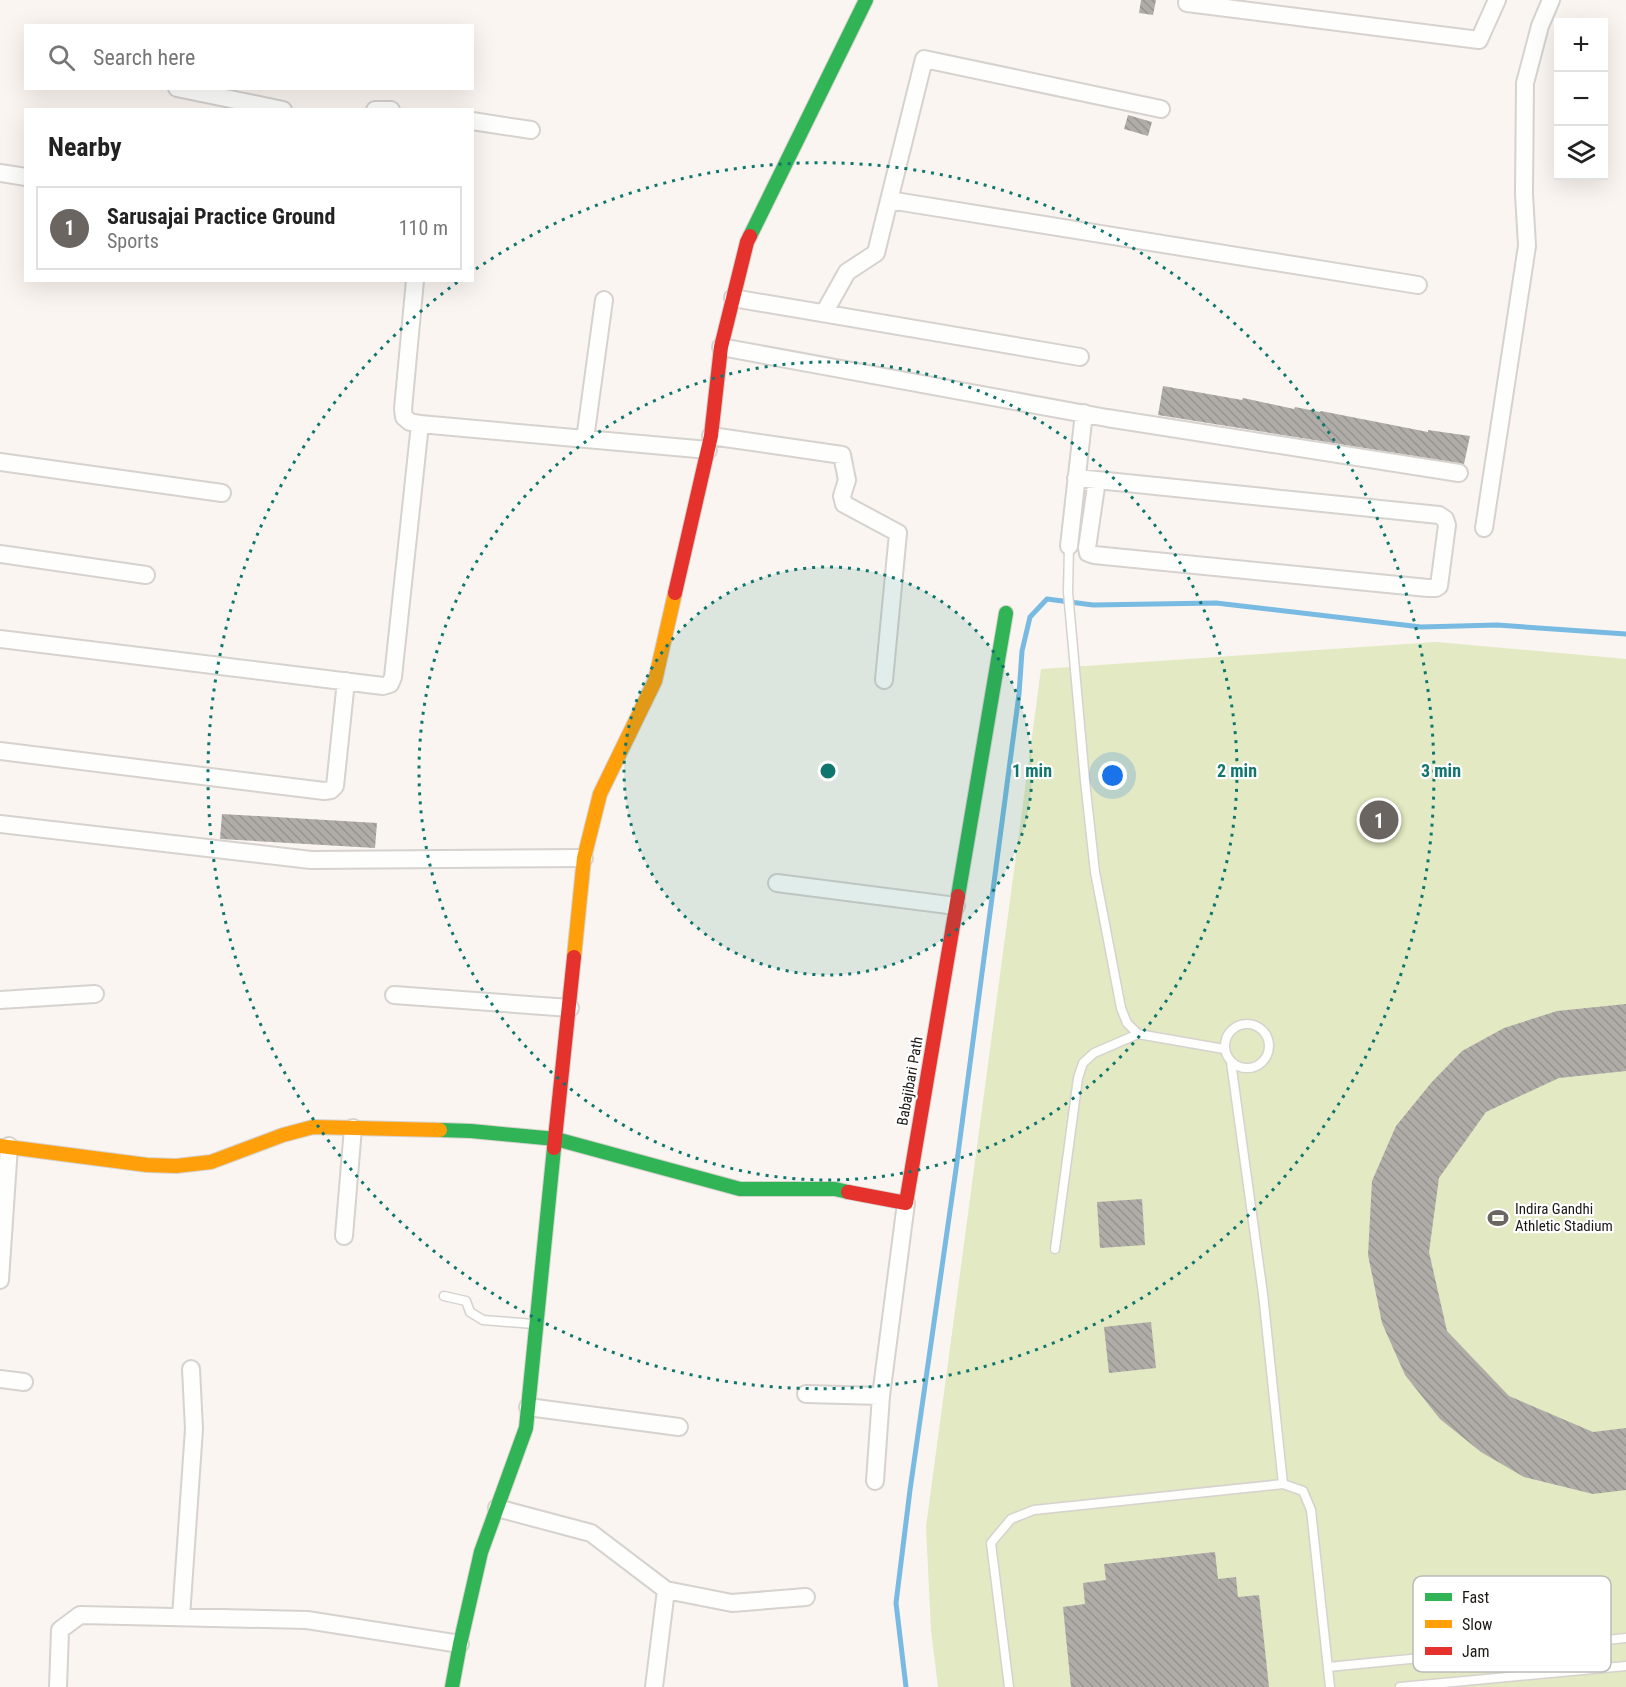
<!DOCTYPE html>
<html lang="en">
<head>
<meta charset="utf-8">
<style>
	body { margin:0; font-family:"Roboto Condensed",sans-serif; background:#f2f2f2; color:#222 }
	.controls { position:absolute; right:18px; top:18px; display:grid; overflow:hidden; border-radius:0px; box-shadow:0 6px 24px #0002 }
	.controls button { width:54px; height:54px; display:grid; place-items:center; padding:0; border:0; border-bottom:2px solid #e0e0e0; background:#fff; color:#222; font:30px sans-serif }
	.you { position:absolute; left:1113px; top:776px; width:21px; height:21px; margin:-15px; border:4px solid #fff; border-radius:50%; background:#1a73e8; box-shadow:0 0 0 9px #1a73e833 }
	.badge { display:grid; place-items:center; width:39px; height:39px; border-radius:50%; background:#6a6561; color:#fff; font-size:20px; font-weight:700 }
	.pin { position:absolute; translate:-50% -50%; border:3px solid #fff; box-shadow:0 2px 6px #0006 }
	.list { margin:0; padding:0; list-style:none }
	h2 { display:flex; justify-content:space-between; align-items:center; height:78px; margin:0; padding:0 24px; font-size:26px }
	h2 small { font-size:20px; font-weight:400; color:#767676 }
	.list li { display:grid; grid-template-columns:39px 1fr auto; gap:18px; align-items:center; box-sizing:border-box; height:84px; margin:0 12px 12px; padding:0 12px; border:2px solid #e0e0e0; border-radius:0px }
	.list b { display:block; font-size:22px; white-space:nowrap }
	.list p { margin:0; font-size:20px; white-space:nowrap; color:#767676 }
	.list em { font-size:20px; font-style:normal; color:#767676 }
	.icon { flex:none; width:33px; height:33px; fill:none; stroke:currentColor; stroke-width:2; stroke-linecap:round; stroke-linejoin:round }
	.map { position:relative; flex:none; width:1626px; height:1687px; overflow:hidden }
	.search { position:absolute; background:#fff; box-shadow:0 6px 24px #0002; left:24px; top:24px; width:450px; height:66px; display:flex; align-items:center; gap:15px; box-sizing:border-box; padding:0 21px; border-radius:0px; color:#767676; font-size:22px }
	.panel { position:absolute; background:#fff; box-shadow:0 6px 24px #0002; left:24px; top:108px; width:450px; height:174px; border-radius:0px }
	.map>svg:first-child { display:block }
	.garden { fill:#e3e9c2 }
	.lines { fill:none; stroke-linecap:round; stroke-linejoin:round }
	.stream { stroke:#78bae1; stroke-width:5 }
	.building { fill:url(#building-back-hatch) }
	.lane-casing { stroke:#d6d2ce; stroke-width:11 }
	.street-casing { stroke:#d6d2ce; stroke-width:20 }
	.fast-casing { stroke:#d6d2ce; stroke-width:16 }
	.slow-casing { stroke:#d6d2ce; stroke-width:16 }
	.jam-casing { stroke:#d6d2ce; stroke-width:16 }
	.lane { stroke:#fefefd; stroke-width:8 }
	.street { stroke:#fefefd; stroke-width:16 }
	.fast { stroke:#30b455; stroke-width:14 }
	.slow { stroke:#ff9f0a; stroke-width:14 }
	.jam { stroke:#e5322d; stroke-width:14 }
	.ring { fill:none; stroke:#0f766e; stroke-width:3; stroke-dasharray:3 6 }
	.labels { text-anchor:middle; stroke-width:4.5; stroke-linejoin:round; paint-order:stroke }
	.street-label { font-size:15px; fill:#1c1814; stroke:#fff }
	.poi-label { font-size:15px; fill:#1c1814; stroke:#fff; text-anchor:start }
	.key { fill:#fff; stroke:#bbbab8; stroke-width:1.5 }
	.key-label { font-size:16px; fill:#1c1814 }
	.centre { fill:#0f766e; stroke:#fff; stroke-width:3 }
	.ring-label { font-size:18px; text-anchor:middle; font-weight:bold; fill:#0f766e; stroke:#fff; stroke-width:4.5; stroke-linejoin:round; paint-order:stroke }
</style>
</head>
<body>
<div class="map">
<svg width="1626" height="1687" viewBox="0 0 1626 1687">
	<defs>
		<pattern id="building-back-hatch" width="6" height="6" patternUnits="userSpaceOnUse" patternTransform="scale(1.5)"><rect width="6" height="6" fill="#b0aca8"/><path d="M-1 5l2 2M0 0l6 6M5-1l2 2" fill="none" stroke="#979390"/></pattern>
	</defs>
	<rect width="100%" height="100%" fill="#faf5f0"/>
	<!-- garden -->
	<path class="garden" d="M 1436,642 L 1626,659 L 1626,1687 L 938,1687 L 931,1630 L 926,1527 L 1041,669 Z"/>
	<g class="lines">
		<!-- stream -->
		<path class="stream" d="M 906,1687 L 896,1603 L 910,1490 L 956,1169 L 1019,694 L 1022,651 L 1030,617 L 1047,599 L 1093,605 L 1216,603 L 1421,627 L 1497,625 L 1626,634"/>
	</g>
	<!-- building -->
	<path class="building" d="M 1141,0 L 1156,0 L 1153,15 L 1139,13 Z
		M 1128,115 L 1152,122 L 1148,136 L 1124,129 Z
		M 1163,386 L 1242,400 L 1243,398 L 1294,409 L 1295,407 L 1320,412 L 1321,411 L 1428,432 L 1428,430 L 1470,436 L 1464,464 L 1158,415 Z
		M 222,814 L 377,823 L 375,848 L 220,839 Z
		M 1626,1004 L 1626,1071 L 1559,1078 L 1486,1112 L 1439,1178 L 1429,1252 L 1447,1331 L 1509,1396 L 1593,1432 L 1626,1428 L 1626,1490 L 1593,1494 L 1524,1477 L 1481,1452 L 1440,1419 L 1405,1375 L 1382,1323 L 1368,1255 L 1372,1181 L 1396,1126 L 1431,1083 L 1462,1051 L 1504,1028 L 1557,1011 Z
		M 1142,1199 L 1145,1245 L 1100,1248 L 1097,1202 Z
		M 1151,1322 L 1156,1368 L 1109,1373 L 1104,1327 Z
		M 1215,1552 L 1218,1579 L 1236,1577 L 1238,1597 L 1259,1595 L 1269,1687 L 1071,1687 L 1063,1607 L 1085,1604 L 1083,1583 L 1106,1580 L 1104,1564 Z"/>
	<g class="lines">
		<!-- lane casing -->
		<g class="lane-casing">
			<path id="lane" d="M 1069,546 L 1068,592 L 1085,781 L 1095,872 L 1121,1008 L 1127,1023 L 1138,1034 L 1224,1049
				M1225 1046a22 22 0 1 1 44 0a22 22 0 1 1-44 0Z
				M 1231,1062 L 1263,1294 L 1283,1484 L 1303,1491 L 1311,1510 L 1330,1687
				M 1055,1249 L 1078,1078 L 1083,1063 L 1094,1053 L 1138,1034
				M 444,1296 L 466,1301 L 470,1312 L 483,1320 L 534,1324
				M 1328,1667 L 1626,1638
				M 1009,1687 L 991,1543 L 1011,1519 L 1034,1510 L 1283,1484
				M 1400,1687 L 1626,1666"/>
		</g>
		<!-- street casing -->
		<g class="street-casing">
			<path id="street" d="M 1187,3 L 1479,40 L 1497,0
				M 177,88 L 283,110
				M 375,110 L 391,110
				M 472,121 L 531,130
				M 0,173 L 26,177
				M 889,200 L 1418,285
				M 415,280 L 403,409 L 404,417 L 410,422 L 420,424
				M 733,298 L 1080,357
				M 824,313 L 847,272 L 876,253 L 924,59 L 1161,109
				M 721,347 L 1107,418 L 1459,473
				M 711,436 L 842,455 L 847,480 L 842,496 L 844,504 L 898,533 L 884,680
				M 585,439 L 604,300
				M 0,462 L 222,493
				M 1076,478 L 1097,480 L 1439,515 L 1445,519 L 1447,525 L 1439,586 L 1436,588 L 1428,588 L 1094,555 L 1088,553 L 1087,548 L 1097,480
				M 1484,528 L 1527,246 L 1524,194 L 1525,83 L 1540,26 L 1551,0
				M 1069,546 L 1084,413
				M 0,554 L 146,575
				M 0,639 L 383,686 L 390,684 L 393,677 L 420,424 L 708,450
				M 0,751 L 324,791 L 331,790 L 335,786 L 346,681
				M 0,824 L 311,860 L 584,858
				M 777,883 L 956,906
				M 394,995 L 570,1008
				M 0,1000 L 95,994
				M 344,1236 L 353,1128
				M 0,1280 L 9,1146
				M 0,1379 L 24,1382
				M 806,1394 L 881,1396 L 906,1203
				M 528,1407 L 679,1427
				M 875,1481 L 881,1396
				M 497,1508 L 591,1533 L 666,1590 L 732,1603 L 806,1597
				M 181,1617 L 194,1429 L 191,1369
				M 58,1687 L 60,1630 L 80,1615 L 307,1620 L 460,1644
				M 654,1687 L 666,1590"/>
		</g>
		<!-- fast casing -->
		<g class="fast-casing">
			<path id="fast" d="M 750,236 L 866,0
				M 958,896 L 1006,613
				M 440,1130 L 471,1131 L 556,1139 L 740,1189 L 835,1189 L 848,1192
				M 452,1687 L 460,1644 L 481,1552 L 526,1428 L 554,1148"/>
		</g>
		<!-- slow casing -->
		<g class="slow-casing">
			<path id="slow" d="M 574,957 L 584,858 L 600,794 L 655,681 L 675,593
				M 0,1146 L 147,1165 L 176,1166 L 211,1162 L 283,1135 L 313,1127 L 440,1130"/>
		</g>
		<!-- jam casing -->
		<g class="jam-casing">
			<path id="jam" d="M 675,593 L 711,436 L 721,347 L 747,242 L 750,236
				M 554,1148 L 574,957
				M 848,1192 L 906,1203 L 958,896"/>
		</g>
		<!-- lane -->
		<use href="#lane" class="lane"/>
		<!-- street -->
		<use href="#street" class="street"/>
		<!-- fast -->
		<use href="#fast" class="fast"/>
		<!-- slow -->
		<use href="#slow" class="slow"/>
		<!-- jam -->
		<use href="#jam" class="jam"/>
	</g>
	<!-- distance rings -->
	<circle cx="828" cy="771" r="204" fill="#0f766e" fill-opacity=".12"/>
	<g class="ring">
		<circle cx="828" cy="771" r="204"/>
		<circle cx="828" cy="771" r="409"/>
		<path d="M476 269A613 613 0 1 1 459 281"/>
	</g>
	<!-- icons -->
	<defs>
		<g id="stadium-bare" transform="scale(1.62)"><path d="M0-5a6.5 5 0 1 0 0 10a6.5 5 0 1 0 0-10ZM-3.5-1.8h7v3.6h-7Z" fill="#6a6561" stroke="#fff" stroke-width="2.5" paint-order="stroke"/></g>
	</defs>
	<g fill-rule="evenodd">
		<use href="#stadium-bare" x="1498" y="1218"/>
	</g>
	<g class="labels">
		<!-- street labels -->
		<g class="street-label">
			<text transform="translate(910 1081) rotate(-80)" y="5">Babajibari Path</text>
		</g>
		<!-- poi labels -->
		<g class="poi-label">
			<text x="1515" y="1214">Indira Gandhi<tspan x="1515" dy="17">Athletic Stadium</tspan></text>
		</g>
	</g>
	<!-- legend -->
	<rect x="1413" y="1576" width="198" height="96" rx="9" class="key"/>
	<rect x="1425" y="1593" width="27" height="8" fill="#30b455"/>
	<rect x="1425" y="1620" width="27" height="8" fill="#ff9f0a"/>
	<rect x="1425" y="1647" width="27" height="8" fill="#e5322d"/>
	<g class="key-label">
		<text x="1462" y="1603">Fast</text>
		<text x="1462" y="1630">Slow</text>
		<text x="1462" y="1657">Jam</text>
	</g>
	<circle cx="828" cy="771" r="9" class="centre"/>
	<g class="ring-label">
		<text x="1032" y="777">1 min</text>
		<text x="1237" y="777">2 min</text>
		<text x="1441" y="777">3 min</text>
	</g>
</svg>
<div class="controls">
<button>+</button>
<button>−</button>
<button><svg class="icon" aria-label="layers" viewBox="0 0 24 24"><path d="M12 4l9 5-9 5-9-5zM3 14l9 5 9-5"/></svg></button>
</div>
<div class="you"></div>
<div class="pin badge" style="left:1379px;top:820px">1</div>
<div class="search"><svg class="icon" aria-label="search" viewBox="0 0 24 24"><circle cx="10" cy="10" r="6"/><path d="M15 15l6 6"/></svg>Search here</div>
<section class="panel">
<h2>Nearby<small></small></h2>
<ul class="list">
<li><span class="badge">1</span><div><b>Sarusajai Practice Ground</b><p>Sports</p></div><em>110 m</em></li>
</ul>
</section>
</div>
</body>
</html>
